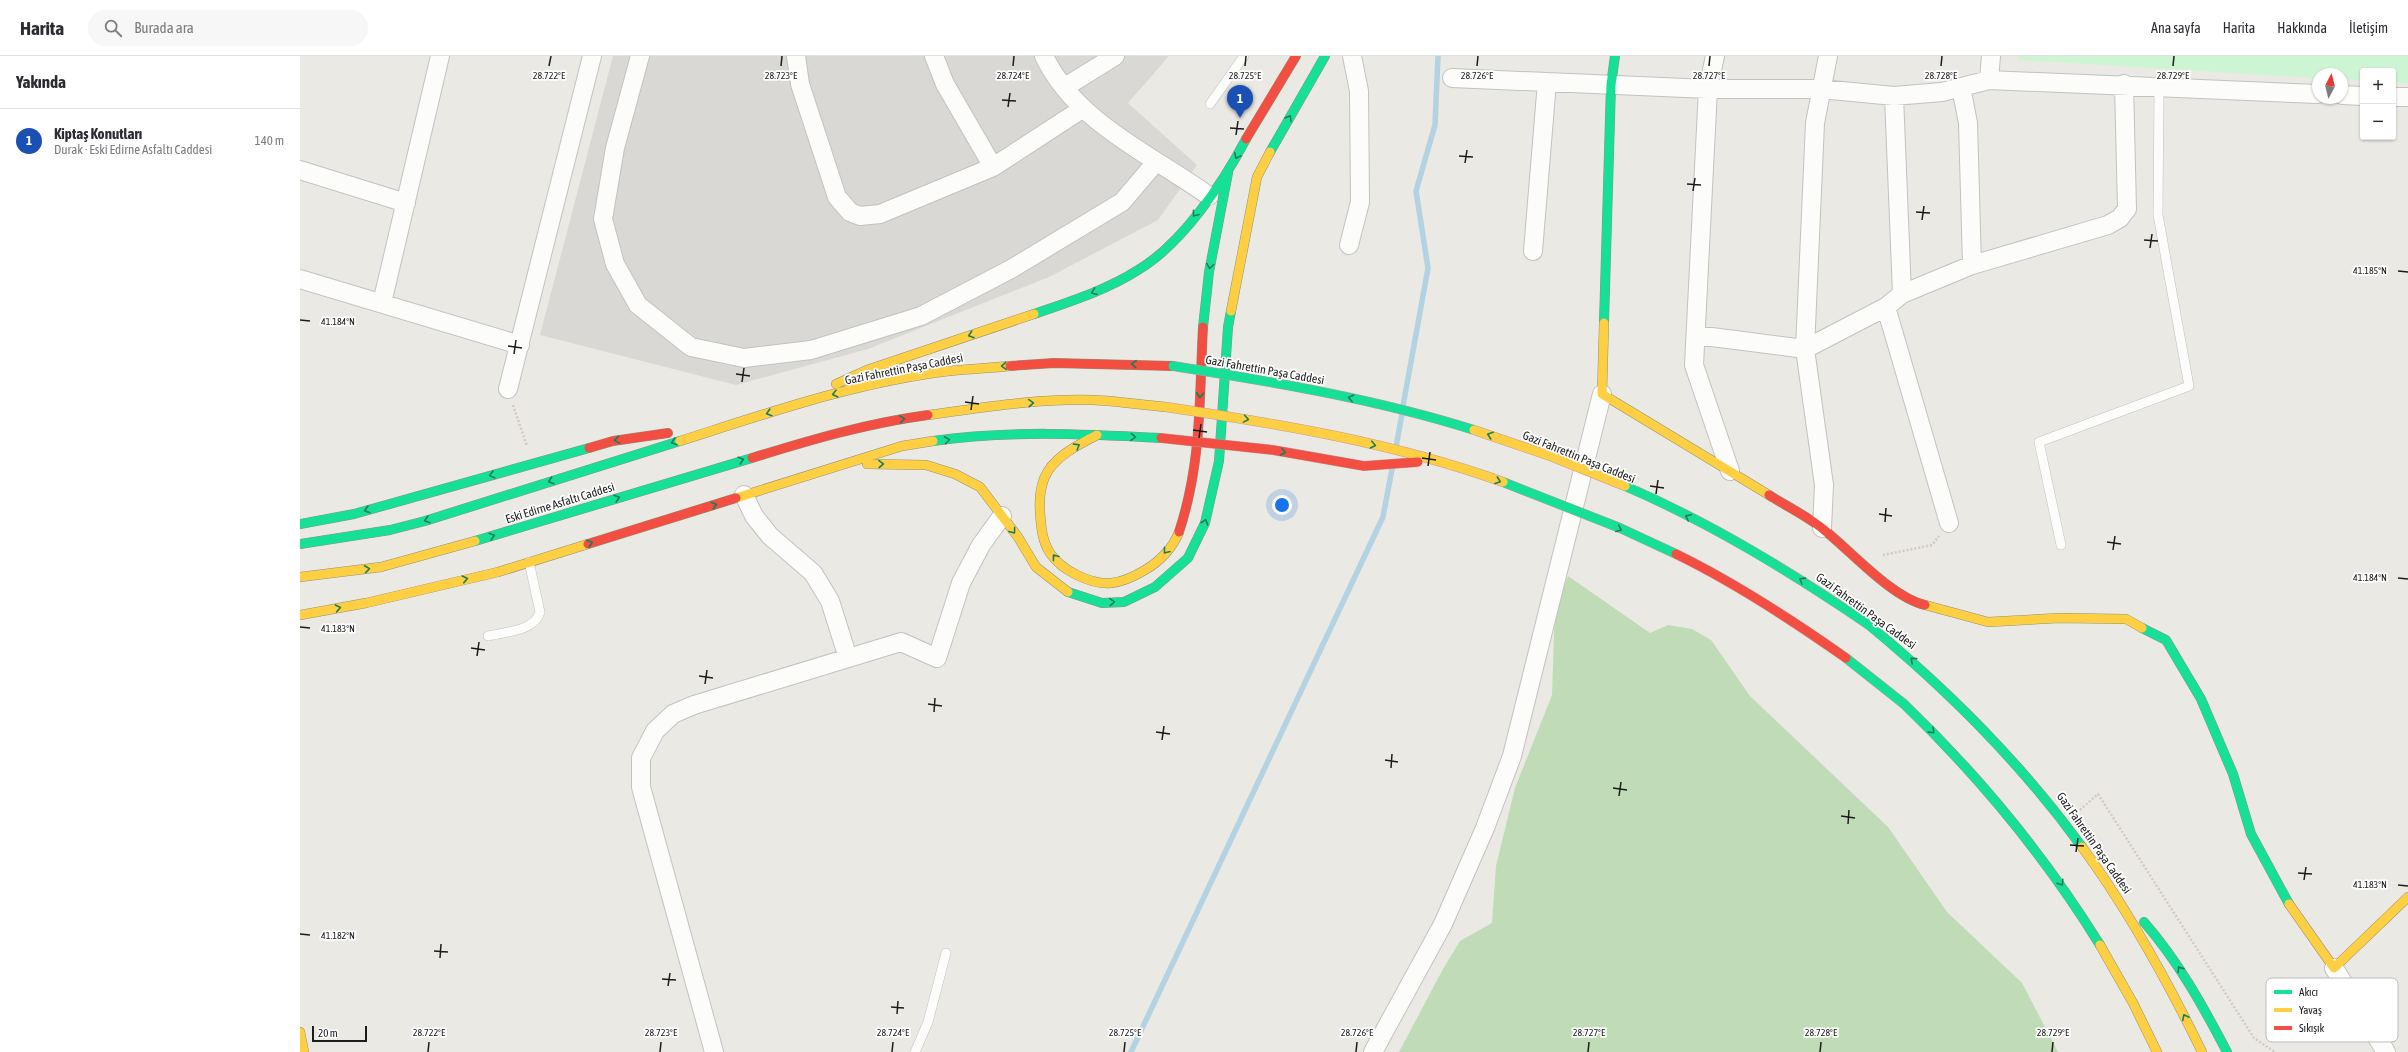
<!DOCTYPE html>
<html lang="tr">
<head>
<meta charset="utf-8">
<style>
	body { margin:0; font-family:"Asap Condensed",sans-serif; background:#f7f7f7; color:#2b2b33 }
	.controls { position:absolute; right:12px; top:12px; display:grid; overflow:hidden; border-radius:4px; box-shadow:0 1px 3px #0004 }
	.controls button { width:36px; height:36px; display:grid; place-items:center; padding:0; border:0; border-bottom:1px solid #e1e1e2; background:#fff; color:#2b2b33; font:20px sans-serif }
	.compass { position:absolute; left:2012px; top:12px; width:36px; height:36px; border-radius:50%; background:#fff; box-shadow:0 1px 3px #0004; rotate:7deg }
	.scale { position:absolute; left:12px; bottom:10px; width:55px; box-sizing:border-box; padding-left:4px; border:2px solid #1c1c1c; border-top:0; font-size:11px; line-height:14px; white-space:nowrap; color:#1c1c1c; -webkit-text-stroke:3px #fff; paint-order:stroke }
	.you { position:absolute; left:982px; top:449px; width:14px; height:14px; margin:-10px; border:3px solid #fff; border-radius:50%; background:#1a73e8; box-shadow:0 0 0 6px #1a73e833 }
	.badge { display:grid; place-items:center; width:26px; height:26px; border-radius:50%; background:#0b8043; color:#fff; font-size:13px; font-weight:700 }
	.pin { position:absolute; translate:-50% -33px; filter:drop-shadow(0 1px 2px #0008) }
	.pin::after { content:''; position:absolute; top:21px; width:14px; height:12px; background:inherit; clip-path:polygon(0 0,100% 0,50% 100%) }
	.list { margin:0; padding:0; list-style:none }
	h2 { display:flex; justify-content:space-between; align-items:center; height:52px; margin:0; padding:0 16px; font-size:17px }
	h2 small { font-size:13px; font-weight:400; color:#7c7c81 }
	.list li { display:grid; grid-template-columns:26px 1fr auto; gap:12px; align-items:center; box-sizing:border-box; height:64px; padding:0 16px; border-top:1px solid #e1e1e2 }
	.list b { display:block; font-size:15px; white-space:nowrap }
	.list p { margin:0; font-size:13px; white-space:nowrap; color:#7c7c81 }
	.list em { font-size:13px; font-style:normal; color:#7c7c81 }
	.icon { flex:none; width:22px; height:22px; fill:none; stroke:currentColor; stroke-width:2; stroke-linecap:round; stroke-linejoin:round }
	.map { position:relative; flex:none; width:2108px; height:996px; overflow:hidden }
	header { display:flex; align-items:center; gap:24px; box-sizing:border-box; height:56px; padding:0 20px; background:#fff; border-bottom:1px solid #e1e1e2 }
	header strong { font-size:19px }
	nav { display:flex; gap:22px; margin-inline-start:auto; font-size:14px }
	.search { width:280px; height:36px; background:#f7f7f7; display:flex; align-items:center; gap:10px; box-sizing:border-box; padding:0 14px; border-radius:22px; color:#7c7c81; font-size:15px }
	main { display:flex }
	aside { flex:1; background:#fff }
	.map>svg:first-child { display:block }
	.residential { fill:#d9d8d5 }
	.forest { fill:#bfdcb6 }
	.park { fill:#cdf5d4 }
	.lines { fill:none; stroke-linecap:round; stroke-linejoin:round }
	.stream { stroke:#b3d2e2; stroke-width:5.5 }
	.lane-casing { stroke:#c3c2c0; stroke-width:10 }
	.street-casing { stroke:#c3c2c0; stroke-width:20 }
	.fast-casing { stroke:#8f947c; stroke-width:10 }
	.slow-casing { stroke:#8f947c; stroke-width:10 }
	.jam-casing { stroke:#8f947c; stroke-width:10 }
	.path { stroke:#d6c8c3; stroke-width:2.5; stroke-dasharray:2 2; stroke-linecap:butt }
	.lane { stroke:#fcfcfb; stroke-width:9 }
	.street { stroke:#fcfcfb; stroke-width:18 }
	.fast { stroke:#16e098; stroke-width:9 }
	.slow { stroke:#ffcf43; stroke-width:9 }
	.jam { stroke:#f24e42; stroke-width:9 }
	.fast-bridge-casing { stroke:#c2999f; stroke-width:10; stroke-linecap:butt }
	.slow-bridge-casing { stroke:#c2999f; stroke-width:10; stroke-linecap:butt }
	.jam-bridge-casing { stroke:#c2999f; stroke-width:10; stroke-linecap:butt }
	.fast-bridge { stroke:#16e098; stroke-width:9 }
	.slow-bridge { stroke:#ffcf43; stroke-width:9 }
	.jam-bridge { stroke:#f24e42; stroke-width:9 }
	.oneway { stroke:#197e5a }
	.ticks { fill:none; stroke:#1c1c1c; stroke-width:1.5 }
	.labels { text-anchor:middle; stroke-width:3.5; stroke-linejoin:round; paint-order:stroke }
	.street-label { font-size:12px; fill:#1c1c1c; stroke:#fff }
	.key { fill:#fff; stroke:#bbb; stroke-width:1 }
	.key-label { font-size:11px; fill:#1c1c1c }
	.ticks-label { font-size:10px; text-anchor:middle; fill:#1c1c1c; stroke:#fff; stroke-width:3.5; stroke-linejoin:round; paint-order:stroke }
</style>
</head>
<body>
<header>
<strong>Harita</strong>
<div class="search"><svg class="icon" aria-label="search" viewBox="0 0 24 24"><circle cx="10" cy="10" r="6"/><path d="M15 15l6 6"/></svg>Burada ara</div>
<nav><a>Ana sayfa</a><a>Harita</a><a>Hakkında</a><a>İletişim</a></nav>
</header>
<main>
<aside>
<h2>Yakında<small></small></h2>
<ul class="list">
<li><span class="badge" style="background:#1a4fb4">1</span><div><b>Kiptaş Konutları</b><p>Durak · Eski Edirne Asfaltı Caddesi</p></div><em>140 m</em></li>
</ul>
</aside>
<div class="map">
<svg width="2108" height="996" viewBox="0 0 2108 996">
	<rect width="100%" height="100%" fill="#eae9e4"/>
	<!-- residential -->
	<path class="residential" d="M 313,0 L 869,0 L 828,47 L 897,109 L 858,164 L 749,221 L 568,293 L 436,329 L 240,279 Z"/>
	<!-- forest -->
	<path class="forest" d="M 1268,520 L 1350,577 L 1368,569 L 1392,573 L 1411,584 L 1450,640 L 1588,771 L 1647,856 L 1722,927 L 1758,996 L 1099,996 L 1143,913 L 1160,885 L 1192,867 L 1196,810 L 1215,732 L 1252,639 L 1255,549 Z"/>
	<!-- park -->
	<path class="park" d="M 1719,0 L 2108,0 L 2108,27 L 2093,26 L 2093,15 L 2063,15 L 2063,24 L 2042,23 L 2042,18 L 2018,18 L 2018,22 L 1719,4 Z"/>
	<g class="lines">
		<!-- stream -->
		<path class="stream" d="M 1103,350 L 1128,212 L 1116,135 L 1135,69 L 1138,0
			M 1096,391 L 1102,358
			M 831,996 L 1083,461 L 1092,413"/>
		<!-- lane casing -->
		<g class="lane-casing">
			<path id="lane" d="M 910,48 L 944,0
				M 1761,489 L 1739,386 L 1889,330 L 1858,159 L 1859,31
				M 188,580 C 205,576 235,575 240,556 L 229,506
				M 615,996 L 628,966 L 646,897"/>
		</g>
		<!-- street casing -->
		<g class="street-casing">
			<path id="street" d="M 340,0 L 315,92 L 303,163 L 315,208 L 338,249 L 391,291 L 444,302 L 511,294 L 621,260 L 711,213 L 822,146 L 856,106
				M 496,0 L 500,28 L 537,141 L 550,156 L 560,160 L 580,158 L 693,111 L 782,53
				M 634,0 L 645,28 L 693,111
				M 744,0 C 776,67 852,99 909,140
				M 1415,0 L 1408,33 L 1394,309 L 1430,415
				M 1152,22 L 1408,33 L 1521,33 L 1594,40 L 1642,36 L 1689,24 L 2018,38
				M 1689,24 L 1691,0
				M 765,31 L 815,0
				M 2042,39 L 2063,40
				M 1594,40 L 1602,238 L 1586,251 L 1649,467
				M 2093,41 L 2108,41
				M 0,114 L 106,147
				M 1049,189 L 1060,146 L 1059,35 L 1052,0
				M 1233,195 L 1247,26
				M 1672,209 L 1808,169 L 1820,162 L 1827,153 L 1824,28
				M 0,223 L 220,289
				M 1602,238 L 1672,209 L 1668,67 L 1661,31
				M 82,247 L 140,0
				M 1396,279 L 1505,293 L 1586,251
				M 208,333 L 292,0
				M 444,439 L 454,460 L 470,480 L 513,517 L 530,545 L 548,602
				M 1522,472 L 1524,429 L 1505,293 L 1515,67 L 1528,0
				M 2034,912 L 2086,996
				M 414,996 L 341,731 L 341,702 L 355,675 L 373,658 L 394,649 L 601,586 L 637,602 L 661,527 L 681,489 L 702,460
				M 1073,996 L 1143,868 L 1185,772 L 1212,700 L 1302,338"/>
		</g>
		<!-- fast casing -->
		<g class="fast-casing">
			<path id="fast" d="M 970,96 L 1025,0
				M 734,258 C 769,246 807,234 838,214 C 882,188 923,127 946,83
				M 1304,267 L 1311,29 L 1315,0
				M 903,271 L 909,216 L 928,117
				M 633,385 C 709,374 785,378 861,382
				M 0,468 L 54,458 L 289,392
				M 175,485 L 452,402
				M 0,488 L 90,474 L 125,465 L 380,385
				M 768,536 L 802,547 L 824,546 L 855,531 L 888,502 L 905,467 L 919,405 L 928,271 L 931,255
				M 1569,569 C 1649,635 1721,707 1782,791
				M 1842,572 L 1866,584 L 1901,643 L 1933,718 L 1951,778 L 1989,848
				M 1604,648 C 1680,721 1745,800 1800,889
				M 1844,866 C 1878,905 1903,950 1927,996"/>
		</g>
		<!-- slow casing -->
		<g class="slow-casing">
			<path id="slow" d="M 931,255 L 957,121 L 970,96
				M 1304,267 L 1302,338 L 1469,439
				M 536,328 L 567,314 L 734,258
				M 628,359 C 682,352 738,342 793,344 C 817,345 842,349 866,351
				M 797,379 C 780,388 759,398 748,415 C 741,426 739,442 740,456 C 741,470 742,485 750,497 C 761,514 791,529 811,527 C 823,526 835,520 845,514 C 859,506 873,492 879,476
				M 380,385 C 468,357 557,326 649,315 C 669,313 690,312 710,310
				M 567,408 L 626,409 L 655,418 L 680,431 L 718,481 L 736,511 L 768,536
				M 436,442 L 602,390 L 633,385
				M 0,521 L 81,511 L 175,485
				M 1625,549 L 1688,566 L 1760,562 L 1826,563 L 1842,572
				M 0,559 L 66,547 L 198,516 L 288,488
				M 1782,791 C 1829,855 1867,924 1902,996
				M 1989,848 L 2034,912 L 2108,841
				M 1800,889 L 1833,947 L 1857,996
				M 0,976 L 4,996"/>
		</g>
		<!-- jam casing -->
		<g class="jam-casing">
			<path id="jam" d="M 946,83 L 996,0
				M 710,310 L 754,307 L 873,310
				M 289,392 L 313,385 L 368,377
				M 452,402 C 510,384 568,367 628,359
				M 1469,439 C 1486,450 1507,460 1523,473 C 1551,495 1591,541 1625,549
				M 879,476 C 902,406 899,344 903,271
				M 288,488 L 436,442"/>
		</g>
		<!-- path -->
		<path class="path" d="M 213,349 L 227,390
			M 1583,499 L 1632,489 L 1639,480
			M 1780,754 L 1798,738 L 1954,982 L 1975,996"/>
		<!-- lane -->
		<use href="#lane" class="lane"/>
		<!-- street -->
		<use href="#street" class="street"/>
		<!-- fast -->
		<use href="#fast" class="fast"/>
		<!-- slow -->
		<use href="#slow" class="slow"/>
		<!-- jam -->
		<use href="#jam" class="jam"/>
		<!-- fast-bridge casing -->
		<g class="fast-bridge-casing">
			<path id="fast-bridge" d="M 873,310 C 974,326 1076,343 1174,374
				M 1203,426 L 1320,472 L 1376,498
				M 1325,430 C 1411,467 1491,516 1569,569
				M 1546,602 L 1604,648"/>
		</g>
		<!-- slow-bridge casing -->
		<g class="slow-bridge-casing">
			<path id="slow-bridge" d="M 866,351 C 980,368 1095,387 1203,426
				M 1174,374 L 1253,401 L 1325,430"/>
		</g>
		<!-- jam-bridge casing -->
		<g class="jam-bridge-casing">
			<path id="jam-bridge" d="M 861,382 L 973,394 L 1064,410 L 1118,406
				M 1376,498 C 1436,527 1492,564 1546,602"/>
		</g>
		<!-- fast-bridge -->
		<use href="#fast-bridge" class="fast-bridge"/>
		<!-- slow-bridge -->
		<use href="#slow-bridge" class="slow-bridge"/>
		<!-- jam-bridge -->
		<use href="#jam-bridge" class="jam-bridge"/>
	</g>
	<!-- one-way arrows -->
	<defs><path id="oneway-chevron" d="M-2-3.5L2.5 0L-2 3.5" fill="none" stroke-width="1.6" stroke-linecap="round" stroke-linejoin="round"/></defs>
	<g class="oneway">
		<use href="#oneway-chevron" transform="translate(989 62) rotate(-59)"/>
		<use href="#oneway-chevron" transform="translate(937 100) rotate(116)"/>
		<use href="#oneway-chevron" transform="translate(895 158) rotate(128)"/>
		<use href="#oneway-chevron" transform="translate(910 210) rotate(98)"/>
		<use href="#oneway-chevron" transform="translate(794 236) rotate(159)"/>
		<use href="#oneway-chevron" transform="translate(671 279) rotate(161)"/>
		<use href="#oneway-chevron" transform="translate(834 308) rotate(-177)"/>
		<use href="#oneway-chevron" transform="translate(704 310) rotate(176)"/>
		<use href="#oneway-chevron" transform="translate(535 338) rotate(166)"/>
		<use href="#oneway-chevron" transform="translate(900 339) rotate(93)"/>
		<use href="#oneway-chevron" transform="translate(1051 342) rotate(-167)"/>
		<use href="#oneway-chevron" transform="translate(731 347) rotate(-4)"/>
		<use href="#oneway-chevron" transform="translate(469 357) rotate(163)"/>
		<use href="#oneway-chevron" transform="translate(602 363) rotate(-9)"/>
		<use href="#oneway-chevron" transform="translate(946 363) rotate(10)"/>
		<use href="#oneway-chevron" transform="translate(1190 379) rotate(-161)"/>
		<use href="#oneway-chevron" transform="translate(833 381) rotate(3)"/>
		<use href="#oneway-chevron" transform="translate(317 384) rotate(171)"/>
		<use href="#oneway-chevron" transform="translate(647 384) rotate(-7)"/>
		<use href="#oneway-chevron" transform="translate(374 386) rotate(162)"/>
		<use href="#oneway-chevron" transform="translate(1073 389) rotate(12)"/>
		<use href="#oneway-chevron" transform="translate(777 390) rotate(-32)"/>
		<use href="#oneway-chevron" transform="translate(983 396) rotate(10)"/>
		<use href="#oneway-chevron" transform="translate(441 404) rotate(-17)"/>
		<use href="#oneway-chevron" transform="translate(581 408) rotate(-2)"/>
		<use href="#oneway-chevron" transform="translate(192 419) rotate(165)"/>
		<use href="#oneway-chevron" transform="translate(251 425) rotate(162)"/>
		<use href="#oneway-chevron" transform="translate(1198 425) rotate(20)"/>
		<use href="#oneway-chevron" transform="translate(317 442) rotate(-17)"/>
		<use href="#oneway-chevron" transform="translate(414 449) rotate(-17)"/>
		<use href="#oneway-chevron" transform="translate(67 454) rotate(163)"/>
		<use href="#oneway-chevron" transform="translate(1388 461) rotate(-154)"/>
		<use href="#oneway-chevron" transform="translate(127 464) rotate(164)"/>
		<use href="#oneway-chevron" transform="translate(905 466) rotate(-71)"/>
		<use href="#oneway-chevron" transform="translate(1319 473) rotate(23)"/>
		<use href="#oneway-chevron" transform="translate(713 475) rotate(54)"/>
		<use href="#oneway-chevron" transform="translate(192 480) rotate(-17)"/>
		<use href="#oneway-chevron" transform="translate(290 487) rotate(-17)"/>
		<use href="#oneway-chevron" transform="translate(866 495) rotate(128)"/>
		<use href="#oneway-chevron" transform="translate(755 501) rotate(-128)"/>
		<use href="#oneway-chevron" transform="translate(67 513) rotate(-8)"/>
		<use href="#oneway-chevron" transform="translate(165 523) rotate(-13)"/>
		<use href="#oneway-chevron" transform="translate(1502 524) rotate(-148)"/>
		<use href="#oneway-chevron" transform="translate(812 546) rotate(-3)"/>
		<use href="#oneway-chevron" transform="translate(38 552) rotate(-11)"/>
		<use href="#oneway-chevron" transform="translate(1613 604) rotate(-140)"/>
		<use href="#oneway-chevron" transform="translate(1632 675) rotate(44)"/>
		<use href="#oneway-chevron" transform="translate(1761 827) rotate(56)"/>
		<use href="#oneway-chevron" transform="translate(1880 913) rotate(-122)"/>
		<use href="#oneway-chevron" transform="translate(1885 961) rotate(-117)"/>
	</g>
	<!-- ticks -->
	<path class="ticks" d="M 249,10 L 251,0M 481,10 L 482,0M 713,10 L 714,0M 945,10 L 946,0M 1177,10 L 1178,0M 1409,10 L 1410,0M 1641,10 L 1642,0M 1873,10 L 1874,0M 702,44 L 716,45M 708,51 L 710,37M 930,72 L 944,73M 936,79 L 938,65M 1159,100 L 1173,101M 1165,107 L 1167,94M 1387,128 L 1401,129M 1393,135 L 1395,122M 1616,156 L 1630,157M 1622,164 L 1624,150M 1844,184 L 1858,185M 1850,192 L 1852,178M 2098,215 L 2108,216M 0,264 L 10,265M 208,290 L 222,292M 214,298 L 216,284M 436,318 L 450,320M 442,326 L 444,312M 665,346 L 679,348M 671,354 L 673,340M 893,374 L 907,376M 899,382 L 901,368M 1122,402 L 1136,404M 1128,410 L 1130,396M 1350,430 L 1364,432M 1356,438 L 1358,424M 1579,458 L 1592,460M 1585,466 L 1586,452M 1807,486 L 1821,488M 1813,494 L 1815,480M 2098,522 L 2108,523M 0,571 L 10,572M 171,592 L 185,594M 177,600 L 179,586M 399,620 L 413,622M 405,628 L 407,614M 628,648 L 642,650M 634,656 L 635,642M 856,676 L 870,678M 862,684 L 864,670M 1085,704 L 1098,706M 1091,712 L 1092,698M 1313,732 L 1327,734M 1319,740 L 1321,726M 1541,760 L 1555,762M 1548,768 L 1549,754M 1770,789 L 1784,790M 1776,796 L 1778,782M 1998,817 L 2012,818M 2004,824 L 2006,811M 2098,829 L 2108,830M 0,878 L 10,879M 134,895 L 148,896M 140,902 L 141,888M 362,923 L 376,924M 368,930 L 370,917M 591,951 L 604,952M 597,958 L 598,945M 128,996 L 129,986M 360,996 L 361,986M 592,996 L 593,986M 824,996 L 825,986M 1056,996 L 1057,986M 1288,996 L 1289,986M 1520,996 L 1521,986M 1752,996 L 1753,986"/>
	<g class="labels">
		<!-- street labels -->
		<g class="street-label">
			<text transform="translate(604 313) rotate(-11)" y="4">Gazi Fahrettin Paşa Caddesi</text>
			<text transform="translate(965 314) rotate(10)" y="4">Gazi Fahrettin Paşa Caddesi</text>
			<text transform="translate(1279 401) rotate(22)" y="4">Gazi Fahrettin Paşa Caddesi</text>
			<text transform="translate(260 447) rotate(-17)" y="4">Eski Edirne Asfaltı Caddesi</text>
			<text transform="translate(1566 555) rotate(36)" y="4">Gazi Fahrettin Paşa Caddesi</text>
			<text transform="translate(1794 787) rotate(55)" y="4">Gazi Fahrettin Paşa Caddesi</text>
		</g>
	</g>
	<!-- legend -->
	<rect x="1966" y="922" width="132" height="64" rx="6" class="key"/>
	<rect x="1974" y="934" width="18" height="4" fill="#16e098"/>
	<rect x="1974" y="952" width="18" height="4" fill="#ffcf43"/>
	<rect x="1974" y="970" width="18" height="4" fill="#f24e42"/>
	<g class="key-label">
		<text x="1999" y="940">Akıcı</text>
		<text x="1999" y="958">Yavaş</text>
		<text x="1999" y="976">Sıkışık</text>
	</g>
	<g class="ticks-label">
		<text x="249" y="23">28.722°E</text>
		<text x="481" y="23">28.723°E</text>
		<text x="713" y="23">28.724°E</text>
		<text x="945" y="23">28.725°E</text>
		<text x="1177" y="23">28.726°E</text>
		<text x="1409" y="23">28.727°E</text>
		<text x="1641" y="23">28.728°E</text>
		<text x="1873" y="23">28.729°E</text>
		<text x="2070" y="218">41.185°N</text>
		<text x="38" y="269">41.184°N</text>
		<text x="2070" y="525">41.184°N</text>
		<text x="38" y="576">41.183°N</text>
		<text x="2070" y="832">41.183°N</text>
		<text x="38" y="883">41.182°N</text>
		<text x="129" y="980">28.722°E</text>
		<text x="361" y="980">28.723°E</text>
		<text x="593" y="980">28.724°E</text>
		<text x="825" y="980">28.725°E</text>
		<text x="1057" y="980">28.726°E</text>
		<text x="1289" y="980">28.727°E</text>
		<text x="1521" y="980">28.728°E</text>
		<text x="1753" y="980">28.729°E</text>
	</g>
</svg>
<div class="controls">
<button>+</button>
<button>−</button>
</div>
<svg class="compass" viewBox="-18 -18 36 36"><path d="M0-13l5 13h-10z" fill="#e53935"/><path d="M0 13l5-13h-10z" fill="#7c7c81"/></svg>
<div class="scale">20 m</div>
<div class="you"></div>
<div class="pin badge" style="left:940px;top:62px;background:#1a4fb4">1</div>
</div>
</main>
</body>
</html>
